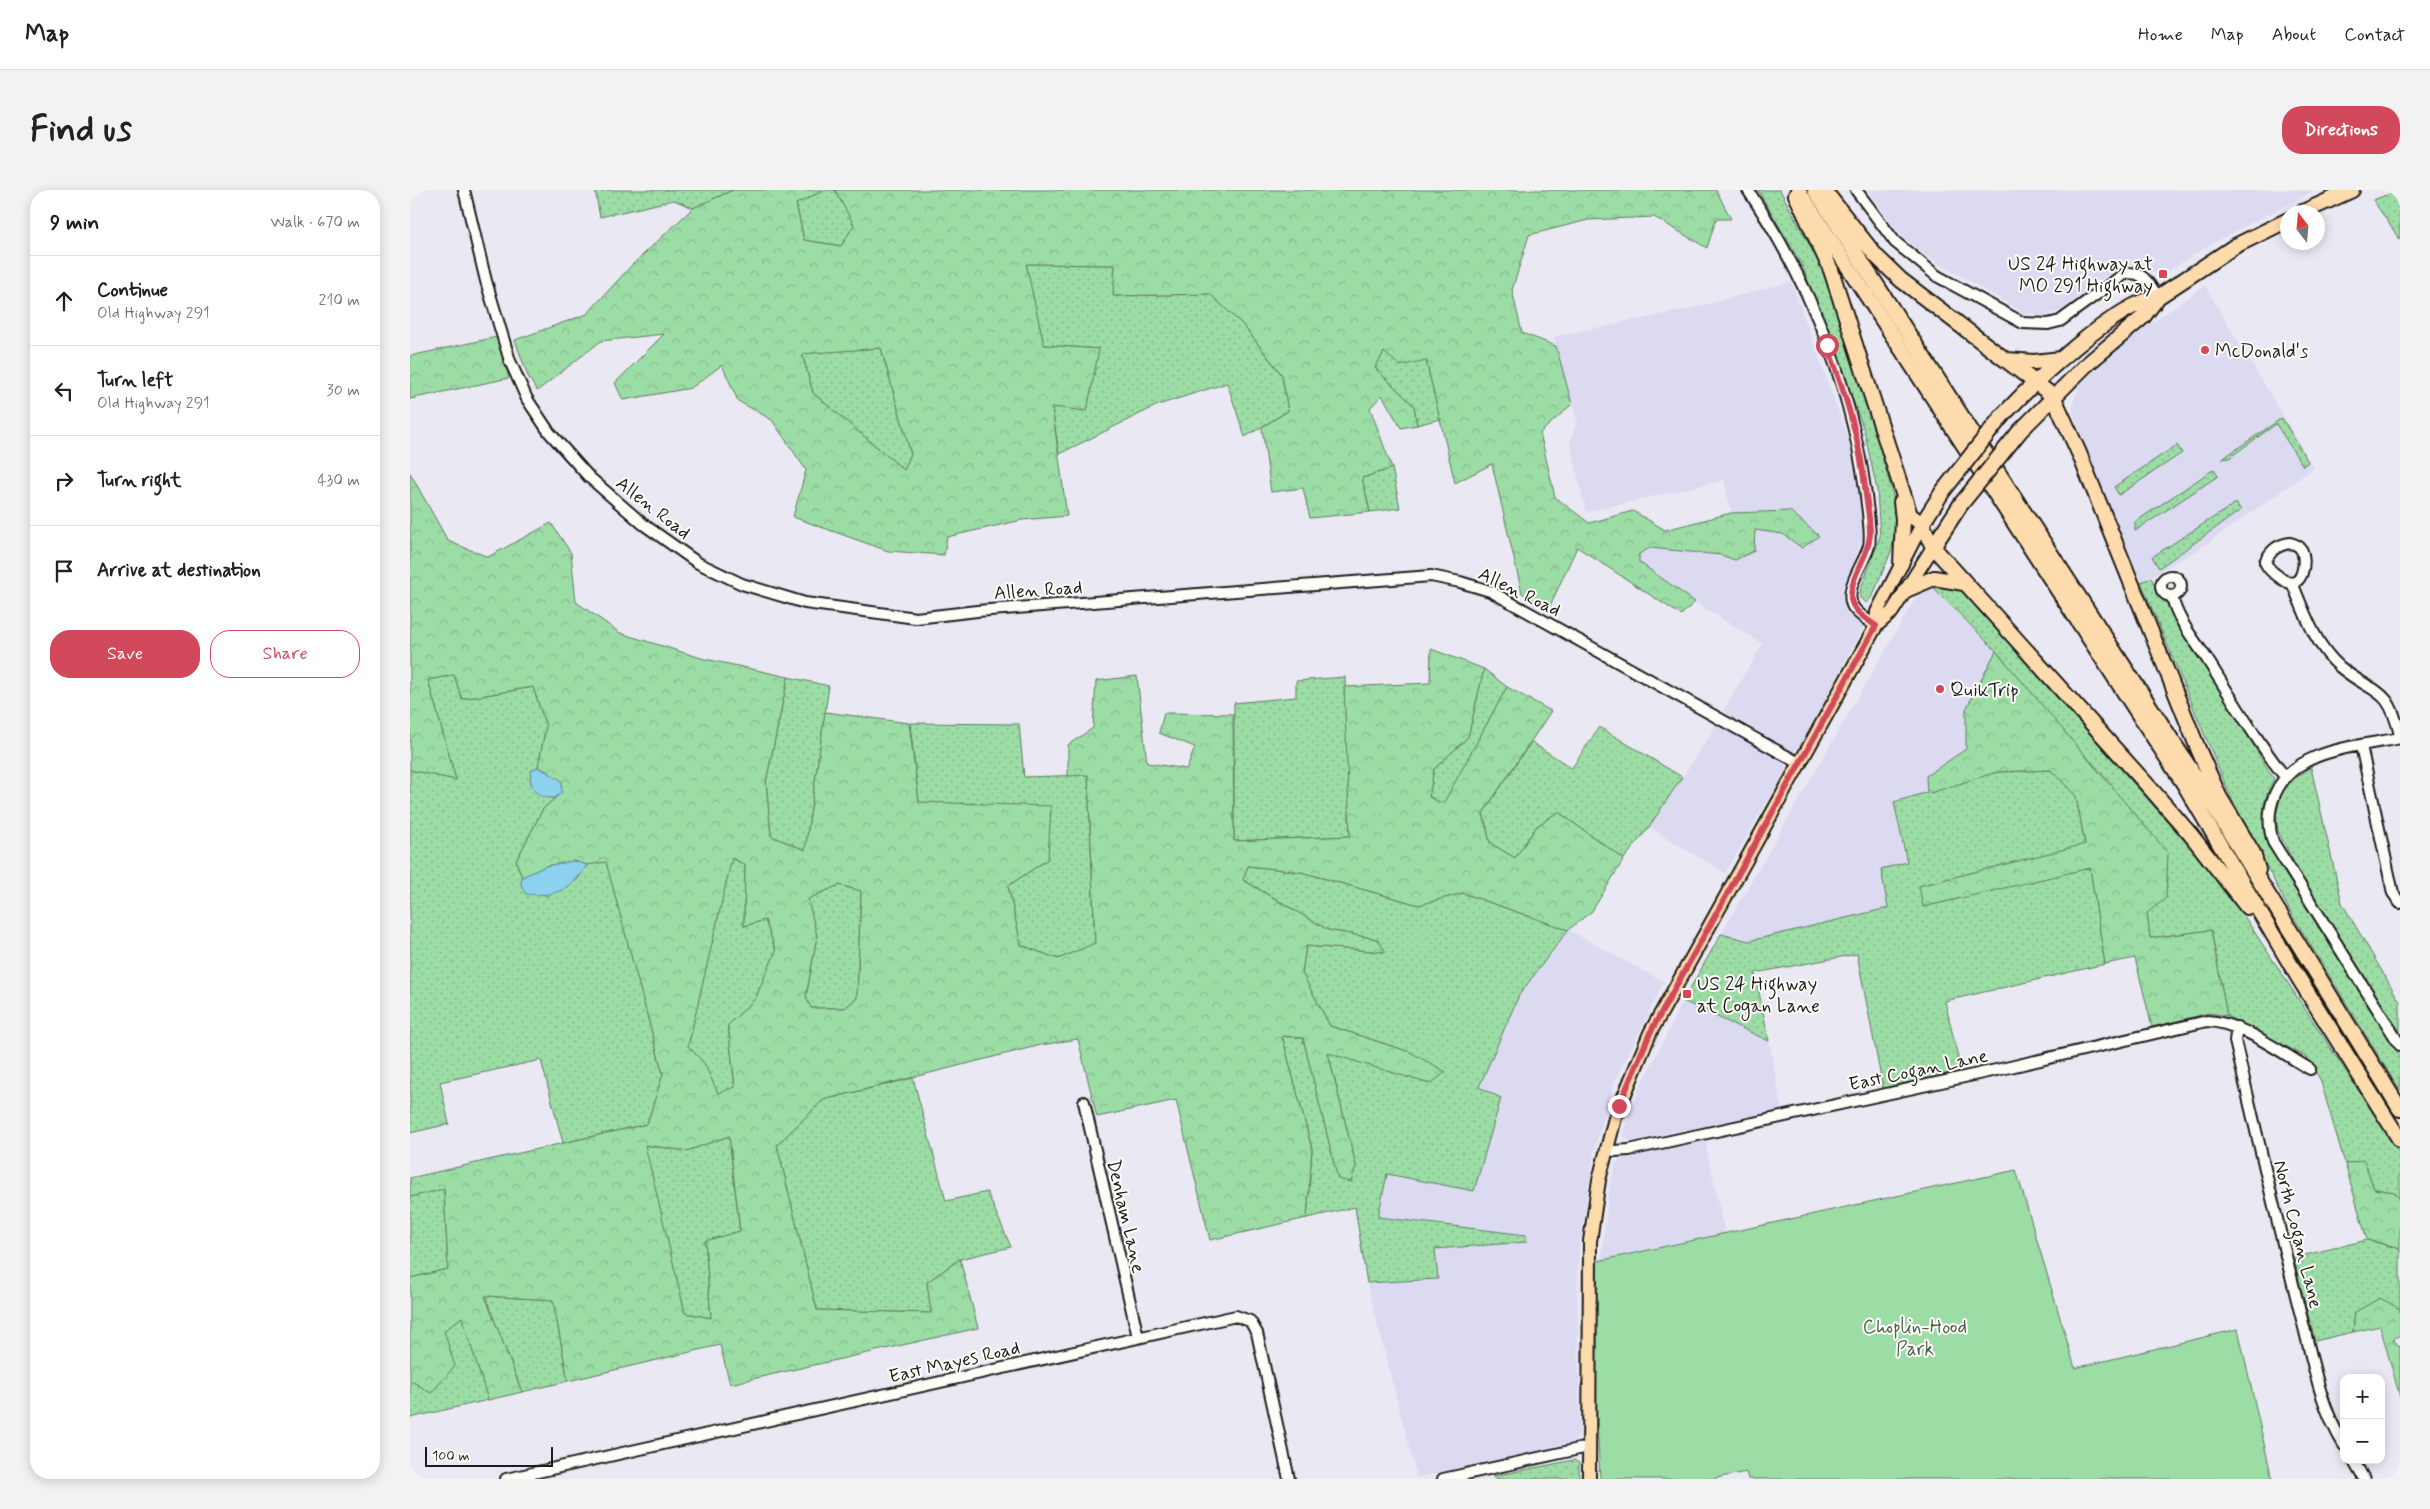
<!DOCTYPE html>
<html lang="en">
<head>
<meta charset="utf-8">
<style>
	body { margin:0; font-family:Mynerve,sans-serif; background:#f2f2f2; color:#202124 }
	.controls { position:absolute; right:15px; bottom:15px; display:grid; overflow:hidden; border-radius:10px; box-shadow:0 2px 12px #0003 }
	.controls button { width:45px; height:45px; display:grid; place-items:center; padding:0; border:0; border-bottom:1px solid #e0e0e0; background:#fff; color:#202124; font:25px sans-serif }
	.compass { position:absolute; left:1870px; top:15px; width:45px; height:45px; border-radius:50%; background:#fff; box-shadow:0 2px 12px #0003; rotate:344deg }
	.scale { position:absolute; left:15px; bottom:12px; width:128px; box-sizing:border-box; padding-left:5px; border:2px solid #1c1c1c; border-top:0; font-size:14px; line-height:18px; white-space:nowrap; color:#1c1c1c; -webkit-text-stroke:4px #fdfcf7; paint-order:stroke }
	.stop { position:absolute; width:15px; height:15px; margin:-11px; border:4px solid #d1495b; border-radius:50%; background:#fff }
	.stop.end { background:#d1495b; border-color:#fff; box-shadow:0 1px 5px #0008 }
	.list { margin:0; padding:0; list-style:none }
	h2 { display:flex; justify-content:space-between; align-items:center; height:65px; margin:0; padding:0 20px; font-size:21px }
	h2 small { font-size:16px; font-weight:400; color:#757577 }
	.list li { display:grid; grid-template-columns:32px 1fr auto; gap:15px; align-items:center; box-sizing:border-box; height:90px; padding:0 20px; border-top:1px solid #e0e0e0 }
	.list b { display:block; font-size:19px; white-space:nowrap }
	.list p { margin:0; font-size:16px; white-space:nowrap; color:#757577 }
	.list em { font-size:16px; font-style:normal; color:#757577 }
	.actions { display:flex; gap:10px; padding:15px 20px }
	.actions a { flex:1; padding:11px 0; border:1px solid #d1495b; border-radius:20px; text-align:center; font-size:18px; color:#d1495b }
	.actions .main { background:#d1495b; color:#fff }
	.icon { flex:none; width:28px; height:28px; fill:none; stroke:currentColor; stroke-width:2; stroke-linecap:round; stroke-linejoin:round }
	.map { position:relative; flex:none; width:1990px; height:1289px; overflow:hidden; border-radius:20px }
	header { display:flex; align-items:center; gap:30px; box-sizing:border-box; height:70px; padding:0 25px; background:#fff; border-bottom:1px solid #e0e0e0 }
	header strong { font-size:24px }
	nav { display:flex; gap:28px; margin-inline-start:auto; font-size:18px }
	.intro { display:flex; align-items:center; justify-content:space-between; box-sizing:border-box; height:120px; padding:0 30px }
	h1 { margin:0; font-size:35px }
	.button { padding:12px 22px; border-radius:20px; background:#d1495b; color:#fff; font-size:18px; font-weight:700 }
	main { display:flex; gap:30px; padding:0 30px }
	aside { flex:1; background:#fff; border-radius:20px; box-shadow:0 2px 12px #0003 }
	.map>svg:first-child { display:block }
	.built { fill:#dbdaf0 }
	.grass { fill:url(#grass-dots); stroke:#5c7c60 }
	.forest { fill:url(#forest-crowns); stroke:#5c7c60; fill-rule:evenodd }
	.park { fill:#9cdca5; stroke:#5c7c60 }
	.water { fill:#8cd2ee; stroke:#5f899a }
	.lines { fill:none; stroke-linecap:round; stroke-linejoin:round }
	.minor-casing { stroke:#1c1c1c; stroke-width:14 }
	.major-casing { stroke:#1c1c1c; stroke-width:16 }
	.highway-casing { stroke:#1c1c1c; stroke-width:18 }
	.minor { stroke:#fdfcf7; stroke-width:10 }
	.major { stroke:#fedbac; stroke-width:12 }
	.highway { stroke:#fedbac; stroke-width:14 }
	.highway-bridge-casing { stroke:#1c1c1c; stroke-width:18; stroke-linecap:butt }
	.highway-bridge { stroke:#fedbac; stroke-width:14 }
	.route { stroke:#d1495b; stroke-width:6 }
	.poi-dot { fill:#d1495b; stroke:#fdfcf7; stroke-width:2 }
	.labels { text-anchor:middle; stroke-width:4; stroke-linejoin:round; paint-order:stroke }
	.poi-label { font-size:19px; fill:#1c1c1c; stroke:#fdfcf7; text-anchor:start }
	.street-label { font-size:19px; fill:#1c1c1c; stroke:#fdfcf7 }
	.park-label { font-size:19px; fill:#495f4c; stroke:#fdfcf7 }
</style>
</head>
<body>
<header>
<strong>Map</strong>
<nav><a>Home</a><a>Map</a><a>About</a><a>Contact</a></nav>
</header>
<div class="intro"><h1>Find us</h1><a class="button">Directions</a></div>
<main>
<aside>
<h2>9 min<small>Walk · 670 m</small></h2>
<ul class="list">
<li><svg class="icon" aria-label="ahead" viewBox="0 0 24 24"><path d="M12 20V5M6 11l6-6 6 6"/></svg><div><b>Continue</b><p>Old Highway 291</p></div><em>210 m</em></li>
<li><svg class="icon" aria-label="left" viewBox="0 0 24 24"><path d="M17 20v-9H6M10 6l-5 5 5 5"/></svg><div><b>Turn left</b><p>Old Highway 291</p></div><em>30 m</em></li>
<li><svg class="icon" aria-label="right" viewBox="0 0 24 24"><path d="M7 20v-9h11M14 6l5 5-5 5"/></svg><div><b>Turn right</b></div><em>430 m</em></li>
<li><svg class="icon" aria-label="arrive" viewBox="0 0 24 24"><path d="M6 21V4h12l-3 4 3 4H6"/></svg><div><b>Arrive at destination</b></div></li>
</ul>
<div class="actions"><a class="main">Save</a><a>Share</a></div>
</aside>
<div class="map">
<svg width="1990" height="1289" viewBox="0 0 1990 1289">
	<defs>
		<pattern id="grass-dots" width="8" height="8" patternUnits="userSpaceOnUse" patternTransform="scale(1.25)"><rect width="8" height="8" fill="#9cdca5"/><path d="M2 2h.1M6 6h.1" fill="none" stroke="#86bc8d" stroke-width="1.8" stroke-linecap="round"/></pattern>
		<pattern id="forest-crowns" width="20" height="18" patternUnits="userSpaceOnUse" patternTransform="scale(1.25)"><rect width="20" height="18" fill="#9cdca5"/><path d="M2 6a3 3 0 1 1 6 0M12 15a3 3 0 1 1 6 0" fill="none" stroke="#86bc8d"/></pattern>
	</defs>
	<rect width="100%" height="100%" fill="#e9e8f3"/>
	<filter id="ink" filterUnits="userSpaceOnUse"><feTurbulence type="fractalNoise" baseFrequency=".02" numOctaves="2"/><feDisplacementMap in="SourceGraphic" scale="10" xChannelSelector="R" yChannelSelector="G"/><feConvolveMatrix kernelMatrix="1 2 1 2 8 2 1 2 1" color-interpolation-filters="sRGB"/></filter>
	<g filter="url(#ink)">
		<!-- built -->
		<path class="built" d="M 1458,0 L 1905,0 L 1801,54 L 1754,84 L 1745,84 L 1735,75 L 1720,74 L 1704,80 L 1650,121 L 1635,126 L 1614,123 L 1513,64 L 1486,41 Z
			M 1381,92 L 1438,248 L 1450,292 L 1454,343 L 1432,404 L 1435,416 L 1443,428 L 1454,435 L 1390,558 L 1383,561 L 1313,521 L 1353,454 L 1285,412 L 1229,372 L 1229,364 L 1240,358 L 1311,365 L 1325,370 L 1345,340 L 1373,344 L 1392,358 L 1409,346 L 1380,321 L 1321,323 L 1314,290 L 1176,322 L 1160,252 L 1167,231 L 1144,147 L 1283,118 Z
			M 1795,96 L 1904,278 L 1794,356 L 1731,392 L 1663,223 L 1664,209 L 1671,193 L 1723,146 Z
			M 1524,398 L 1586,461 L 1556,519 L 1556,559 L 1516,586 L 1517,604 L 1484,612 L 1497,673 L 1478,718 L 1339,751 L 1311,744 L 1505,409 L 1513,401 Z
			M 1307,535 L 1375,572 L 1376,580 L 1315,683 L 1239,637 Z
			M 1158,740 L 1254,792 L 1205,891 L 1184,961 L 1169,1058 L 1167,1106 L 1170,1245 L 1164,1252 L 1007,1288 L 957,1093 L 1027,1089 L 1025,1059 L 1116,1045 L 968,1027 L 976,984 L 1069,898 L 1109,805 Z
			M 1273,811 L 1359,851 L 1372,920 L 1227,950 L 1217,950 L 1213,944 L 1227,904 Z
			M 1295,951 L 1315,1044 L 1191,1071 L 1199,1000 L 1206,973 L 1215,968 Z"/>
		<!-- grass -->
		<path class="grass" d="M 185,0 L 323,0 L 283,18 L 264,10 L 190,27 Z
			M 412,0 L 425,0 L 444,35 L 432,56 L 394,50 L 386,13 Z
			M 1348,0 L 1370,0 L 1413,80 L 1466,241 L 1483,306 L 1486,332 L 1482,359 L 1463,405 L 1457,413 L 1450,408 L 1450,401 L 1470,347 L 1467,300 L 1454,240 L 1392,75 Z
			M 1982,3 L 1990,19 L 1990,50 L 1963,10 Z
			M 615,74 L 705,75 L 704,106 L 800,104 L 833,135 L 872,185 L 878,221 L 835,247 L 817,193 L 748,215 L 649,264 L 642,217 L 689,159 L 634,155 Z
			M 471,158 L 501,264 L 494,280 L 403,203 L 392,163 Z
			M 974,162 L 1016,170 L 1030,229 L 1007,235 L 1004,216 L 965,178 Z
			M 1872,228 L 1898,272 L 1893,276 L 1866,234 L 1819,268 L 1812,269 Z
			M 1767,255 L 1772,263 L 1709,305 L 1704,297 Z
			M 982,278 L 990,318 L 960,322 L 952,288 Z
			M 1804,279 L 1808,286 L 1725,341 L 1725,332 Z
			M 1826,313 L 1831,320 L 1749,378 L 1742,367 Z
			M 1741,388 L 1864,589 C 1850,615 1851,628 1860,656 L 1990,866 L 1990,901 L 1881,723 L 1845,654 L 1818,601 L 1731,392 Z
			M 1544,396 L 1556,405 L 1813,694 L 1990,964 L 1990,1009 L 1984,1002 L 1964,999 L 1954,970 L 1935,974 L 1910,889 L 1895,866 L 1817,826 L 1801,740 L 1740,748 L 1737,723 L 1703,596 L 1645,532 L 1586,461 L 1524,398 Z
			M 1074,479 L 1097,497 L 1033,615 L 1019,606 L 1024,579 L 1058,547 Z
			M 44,485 L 53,509 L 123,497 L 136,536 L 128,577 L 121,581 C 118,599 127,608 145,608 L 133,619 L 106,671 L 112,687 L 111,695 L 137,706 L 167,690 L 177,675 L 196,671 L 253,884 L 237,934 L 153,953 L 131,870 L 30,892 L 39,934 L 0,943 L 0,580 L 46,590 L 18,490 Z
			M 378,487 L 419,496 L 395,660 L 361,646 L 356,592 Z
			M 935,487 L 940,646 L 824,651 L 824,513 L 886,507 L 886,491 Z
			M 500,533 L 609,534 L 614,587 L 678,585 L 685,754 L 648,769 L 611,755 L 598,696 L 638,669 L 509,612 Z
			M 1189,537 L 1272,587 L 1239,637 L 1214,669 L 1148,622 L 1127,636 L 1105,668 L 1080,653 L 1073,623 L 1121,552 L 1162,578 Z
			M 1901,578 L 1932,713 L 1990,812 L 1990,842 L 1886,677 L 1868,641 L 1866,625 L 1872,601 L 1885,588 Z
			M 1642,580 L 1666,606 L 1675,655 L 1510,696 L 1513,717 L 1680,677 L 1695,774 L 1535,811 L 1551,881 L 1473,898 L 1447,764 L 1345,783 L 1359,851 L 1273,811 L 1311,744 L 1339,751 L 1478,718 L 1471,679 L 1497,672 L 1484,612 L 1587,582 Z
			M 321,668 L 335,675 L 334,736 L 355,730 L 366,761 L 345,809 L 318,835 L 325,897 L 308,904 L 294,873 L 278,857 Z
			M 838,676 L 891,682 L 1009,715 L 1053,703 L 1158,740 L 1109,805 L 1069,897 L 1091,908 L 1064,1001 L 977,984 L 968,1027 L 1116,1045 L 1116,1052 L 1025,1059 L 1028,1089 L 957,1093 L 945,1017 L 897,1028 L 902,959 L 872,846 L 893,848 L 928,988 L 946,976 L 918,863 L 944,870 L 1000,862 L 920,836 L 892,783 L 896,756 L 975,762 L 967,749 L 918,740 L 832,689 Z
			M 429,695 L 451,701 L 447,808 L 435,818 L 400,818 L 396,807 L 407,746 L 397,709 Z
			M 503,888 L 536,1011 L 577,1002 L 601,1057 L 550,1069 L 517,1092 L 522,1123 L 407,1120 L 367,955 L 413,910 Z
			M 319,946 L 330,1042 L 295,1051 L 301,1128 L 275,1123 L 234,955 L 277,961 Z
			M 34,998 L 38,1079 L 0,1088 L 0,1007 Z
			M 1957,1050 L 1987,1058 L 1990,1061 L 1990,1119 L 1945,1122 L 1943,1142 L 1905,1151 L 1883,1068 Z
			M 75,1106 L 143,1110 L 158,1191 L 112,1202 Z
			M 53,1126 L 78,1210 L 0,1228 L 0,1190 L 21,1203 L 34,1141 Z
			M 1164,1270 L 1169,1273 L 1169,1289 L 1084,1289 L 1084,1286 Z"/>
		<!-- forest -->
		<path class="forest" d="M 323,0 L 412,0 L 413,1 L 386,14 L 394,50 L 431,56 L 444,35 L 425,0 L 1306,0 L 1321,29 L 1306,29 L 1297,58 L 1244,27 L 1178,30 L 1119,45 L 1102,100 L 1112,143 L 1146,156 L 1162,214 L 1130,243 L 1145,307 L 1179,333 L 1223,321 L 1255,340 L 1321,323 L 1380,321 L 1409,346 L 1392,358 L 1373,344 L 1345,340 L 1344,361 L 1325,370 L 1311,365 L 1240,358 L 1229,364 L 1229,372 L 1285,412 L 1271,425 L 1167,357 L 1138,420 L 1112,403 L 1082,274 L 1045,293 L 1016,170 L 990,176 L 974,162 L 965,178 L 1004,216 L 1007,235 L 991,238 L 972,205 L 960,218 L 982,278 L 952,288 L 960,322 L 900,328 L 893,298 L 861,302 L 852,237 L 878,221 L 872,185 L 833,135 L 800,104 L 703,106 L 705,75 L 616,74 L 634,155 L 689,159 L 677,221 L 642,217 L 657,326 L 612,330 L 537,347 L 534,365 L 478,361 L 383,327 L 396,280 L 362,230 L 328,211 L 312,175 L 281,198 L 213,210 L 205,193 L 254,144 L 191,151 L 127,201 L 118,186 L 105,150 L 177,124 L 221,76 L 283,18 ZM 471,158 L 501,264 L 494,280 L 403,203 L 392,164 Z
			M 87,147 L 99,188 L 0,209 L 0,166 Z
			M 0,283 L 38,351 L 78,367 L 141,333 L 161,363 L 166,412 L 210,443 L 291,468 L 378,487 L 356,592 L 361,646 L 395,660 L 415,522 L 499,533 L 509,612 L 641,616 L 638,669 L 598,696 L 611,755 L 648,769 L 685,753 L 678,585 L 658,586 L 658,555 L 683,538 L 686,491 L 727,486 L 737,573 L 777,579 L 785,557 L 749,543 L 754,523 L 823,524 L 824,651 L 940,646 L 934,497 L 1020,493 L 1021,459 L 1074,479 L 1058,547 L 1024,579 L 1019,607 L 1033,614 L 1097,497 L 1141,521 L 1073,623 L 1080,653 L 1105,668 L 1127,636 L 1148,622 L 1214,669 L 1182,721 L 1158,740 L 1053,703 L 1009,715 L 891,682 L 838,676 L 833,690 L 918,740 L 967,749 L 976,762 L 896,756 L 892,783 L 920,836 L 1000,862 L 1036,882 L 1020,894 L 918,863 L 946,976 L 941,992 L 928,989 L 893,848 L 872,846 L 902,959 L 897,1028 L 800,1050 L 766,910 L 687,927 L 668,849 L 631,855 L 413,910 L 367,955 L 407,1120 L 521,1123 L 517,1092 L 550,1069 L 568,1138 L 320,1194 L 310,1155 L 158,1191 L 143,1110 L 75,1106 L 112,1202 L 78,1210 L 52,1127 L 34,1141 L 45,1176 L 21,1203 L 0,1190 L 0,1088 L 38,1079 L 34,999 L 0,1007 L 0,988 L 237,934 L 253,884 L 196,672 L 177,675 L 163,671 L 136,676 L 112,687 L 106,671 L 133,619 L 152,602 L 139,582 L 128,577 L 136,536 L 123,497 L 52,509 L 44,485 L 18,490 L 46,590 L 0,580 ZM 322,668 L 335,675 L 334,736 L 355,730 L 366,761 L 345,809 L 318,835 L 325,897 L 308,903 L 294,873 L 278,856 ZM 429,695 L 451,701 L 447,808 L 435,818 L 401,818 L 396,807 L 407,746 L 398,709 ZM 319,946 L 330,1041 L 295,1051 L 301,1128 L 275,1123 L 235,955 L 277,961 Z
			M 1586,461 L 1758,663 L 1756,708 L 1737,723 L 1740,748 L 1801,740 L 1817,826 L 1799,823 L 1742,837 L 1725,768 L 1695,774 L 1680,678 L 1513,717 L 1509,696 L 1675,654 L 1666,606 L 1641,580 L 1587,582 L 1517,604 L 1516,586 L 1556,559 L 1556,519 Z
			M 1954,970 L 1964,999 L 1984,1002 L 1990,1009 L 1990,1061 L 1987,1057 L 1957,1050 L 1935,974 Z
			M 1970,1108 L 1990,1119 L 1990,1145 L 1983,1149 L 1990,1157 L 1990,1207 L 1970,1136 L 1943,1142 L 1945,1122 Z"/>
		<!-- park -->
		<path class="park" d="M 1606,980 L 1665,1178 L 1828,1139 L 1862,1289 L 1338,1289 L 1336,1282 L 1301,1289 L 1190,1289 L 1179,1073 Z"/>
		<!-- water -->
		<path class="water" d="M 128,577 L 151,590 L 152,602 L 145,608 C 127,608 118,599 121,581 Z
			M 163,671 L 177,675 C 161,700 146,707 116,704 L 111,695 L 112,687 L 136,676 Z"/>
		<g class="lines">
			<!-- minor casing -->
			<g class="minor-casing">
				<path id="minor" d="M 54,0 L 76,91 L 100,171 L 117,209 L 139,242 L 179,287 L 233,334 L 288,373 L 332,394 L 395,413 L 506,428 L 567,421 L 1021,386 L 1050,392 L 1080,401 L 1391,574
					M 1338,0 C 1403,97 1446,207 1458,323 C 1459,334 1461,346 1459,356 C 1454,374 1433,399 1443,417 C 1448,425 1459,431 1466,436
					M 1446,0 L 1485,52 L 1527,86 L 1613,133 L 1638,134 L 1650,131 L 1713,85 C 1732,78 1739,94 1748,107
					M 1880,353 C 1884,354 1888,355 1890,358 C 1898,366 1894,409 1868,386 C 1862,382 1858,379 1855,372 C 1861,360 1867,355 1880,353 Z
					M1751 396a10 10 0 1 1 20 0a10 10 0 1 1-20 0Z
					M 1883,395 C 1895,424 1905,455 1930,477 C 1965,506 1978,494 1990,545
					M 1762,406 C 1766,428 1785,451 1797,469 C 1822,509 1846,550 1875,587
					M 1990,548 C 1948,557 1885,558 1865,604 C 1858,620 1858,636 1863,652 L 1990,855
					M 1951,556 L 1983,703 L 1990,713
					M 1827,837 L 1825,851 C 1846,941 1867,1032 1890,1122 C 1902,1166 1909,1215 1934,1255
					M 674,912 L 728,1147
					M 1196,959 L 1204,961 L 1219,960 L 1600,877 L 1797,831 C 1831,832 1870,862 1900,879
					M 1943,1270 L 1954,1289
					M 96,1289 L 826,1126 L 840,1131 L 847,1143 L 879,1289
					M 1033,1289 L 1178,1257"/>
			</g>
			<!-- major casing -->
			<g class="major-casing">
				<path id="major" d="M 1466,436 L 1467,422 L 1512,334
					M 1179,1289 L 1180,1051 L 1189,990 L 1205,928 L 1240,843 L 1466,436 L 1482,422 L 1523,357"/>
			</g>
			<!-- highway casing -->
			<g class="highway-casing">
				<path id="highway" d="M 1388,0 L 1774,594 L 1888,787 L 1990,950
					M 1405,0 L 1783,583 L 1990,919
					M 1414,0 L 1466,66 L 1491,90 L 1643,206 L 1669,263 L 1789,561 L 1809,606 L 1843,663 L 1848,680
					M 1386,5 L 1421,80 L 1500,325 L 1512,334 L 1523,357 L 1740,598 L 1781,645 L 1837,717
					M 1893,22 L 1942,0
					M 1597,170 L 1624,172 L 1651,169
					M 1592,226 C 1624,192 1704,115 1748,107
					M 1610,241 L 1675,176 L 1733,127 L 1748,107 L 1825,56 L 1878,30
					M 1512,334 L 1533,301
					M 1523,357 L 1551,314
					M 1491,374 L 1493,329 L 1491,312
					M 1496,400 L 1524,388 L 1554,393"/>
			</g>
			<!-- minor -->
			<use href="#minor" class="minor"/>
			<!-- major -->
			<use href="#major" class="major"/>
			<!-- highway -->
			<use href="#highway" class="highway"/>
			<!-- highway-bridge casing -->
			<g class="highway-bridge-casing">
				<path id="highway-bridge" d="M 1533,301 L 1592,226
					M 1551,314 L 1610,241"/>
			</g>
			<!-- highway-bridge -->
			<use href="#highway-bridge" class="highway-bridge"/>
		</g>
	</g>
	<g class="lines" filter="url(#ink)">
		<!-- route -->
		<path class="route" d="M 1209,916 L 1240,843 L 1466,436 C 1457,429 1443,422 1441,409 C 1439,387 1459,367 1460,344 C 1460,331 1458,318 1456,306 C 1451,253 1436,205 1417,155"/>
	</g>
	<!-- markers -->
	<g class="poi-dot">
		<rect x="1748" y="79" width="10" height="10" rx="2.5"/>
		<circle cx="1795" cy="160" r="5"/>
		<circle cx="1530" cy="499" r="5"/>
		<rect x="1272" y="799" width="10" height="10" rx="2.5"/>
	</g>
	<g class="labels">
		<!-- poi labels -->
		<g class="poi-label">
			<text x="1743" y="80" text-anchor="end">US 24 Highway at<tspan x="1743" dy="22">MO 291 Highway</tspan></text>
			<text x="1805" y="167">McDonald's</text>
			<text x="1540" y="506">QuikTrip</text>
			<text x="1287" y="800">US 24 Highway<tspan x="1287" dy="22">at Cogan Lane</tspan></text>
		</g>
		<!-- street labels -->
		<g class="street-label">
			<text transform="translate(244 317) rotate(38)" y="7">Allen Road</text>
			<text transform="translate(628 399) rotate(-4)" y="7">Allen Road</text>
			<text transform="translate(1110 401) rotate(26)" y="7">Allen Road</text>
			<text transform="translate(1508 879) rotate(-12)" y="7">East Cogan Lane</text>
			<text transform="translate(717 1026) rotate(77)" y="7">Denham Lane</text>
			<text transform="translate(1889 1044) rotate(76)" y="7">North Cogan Lane</text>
			<text transform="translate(544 1171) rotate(-13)" y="7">East Mayes Road</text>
		</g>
		<!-- park labels -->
		<g class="park-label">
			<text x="1505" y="1143">Choplin-Hood<tspan x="1505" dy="22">Park</tspan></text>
		</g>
	</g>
</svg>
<div class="controls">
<button>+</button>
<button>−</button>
</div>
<svg class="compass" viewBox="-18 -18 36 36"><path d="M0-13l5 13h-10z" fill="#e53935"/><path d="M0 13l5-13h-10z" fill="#757577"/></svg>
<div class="scale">100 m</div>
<div class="stop" style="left:1417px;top:155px"></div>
<div class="stop end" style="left:1209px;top:916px"></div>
</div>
</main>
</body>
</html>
